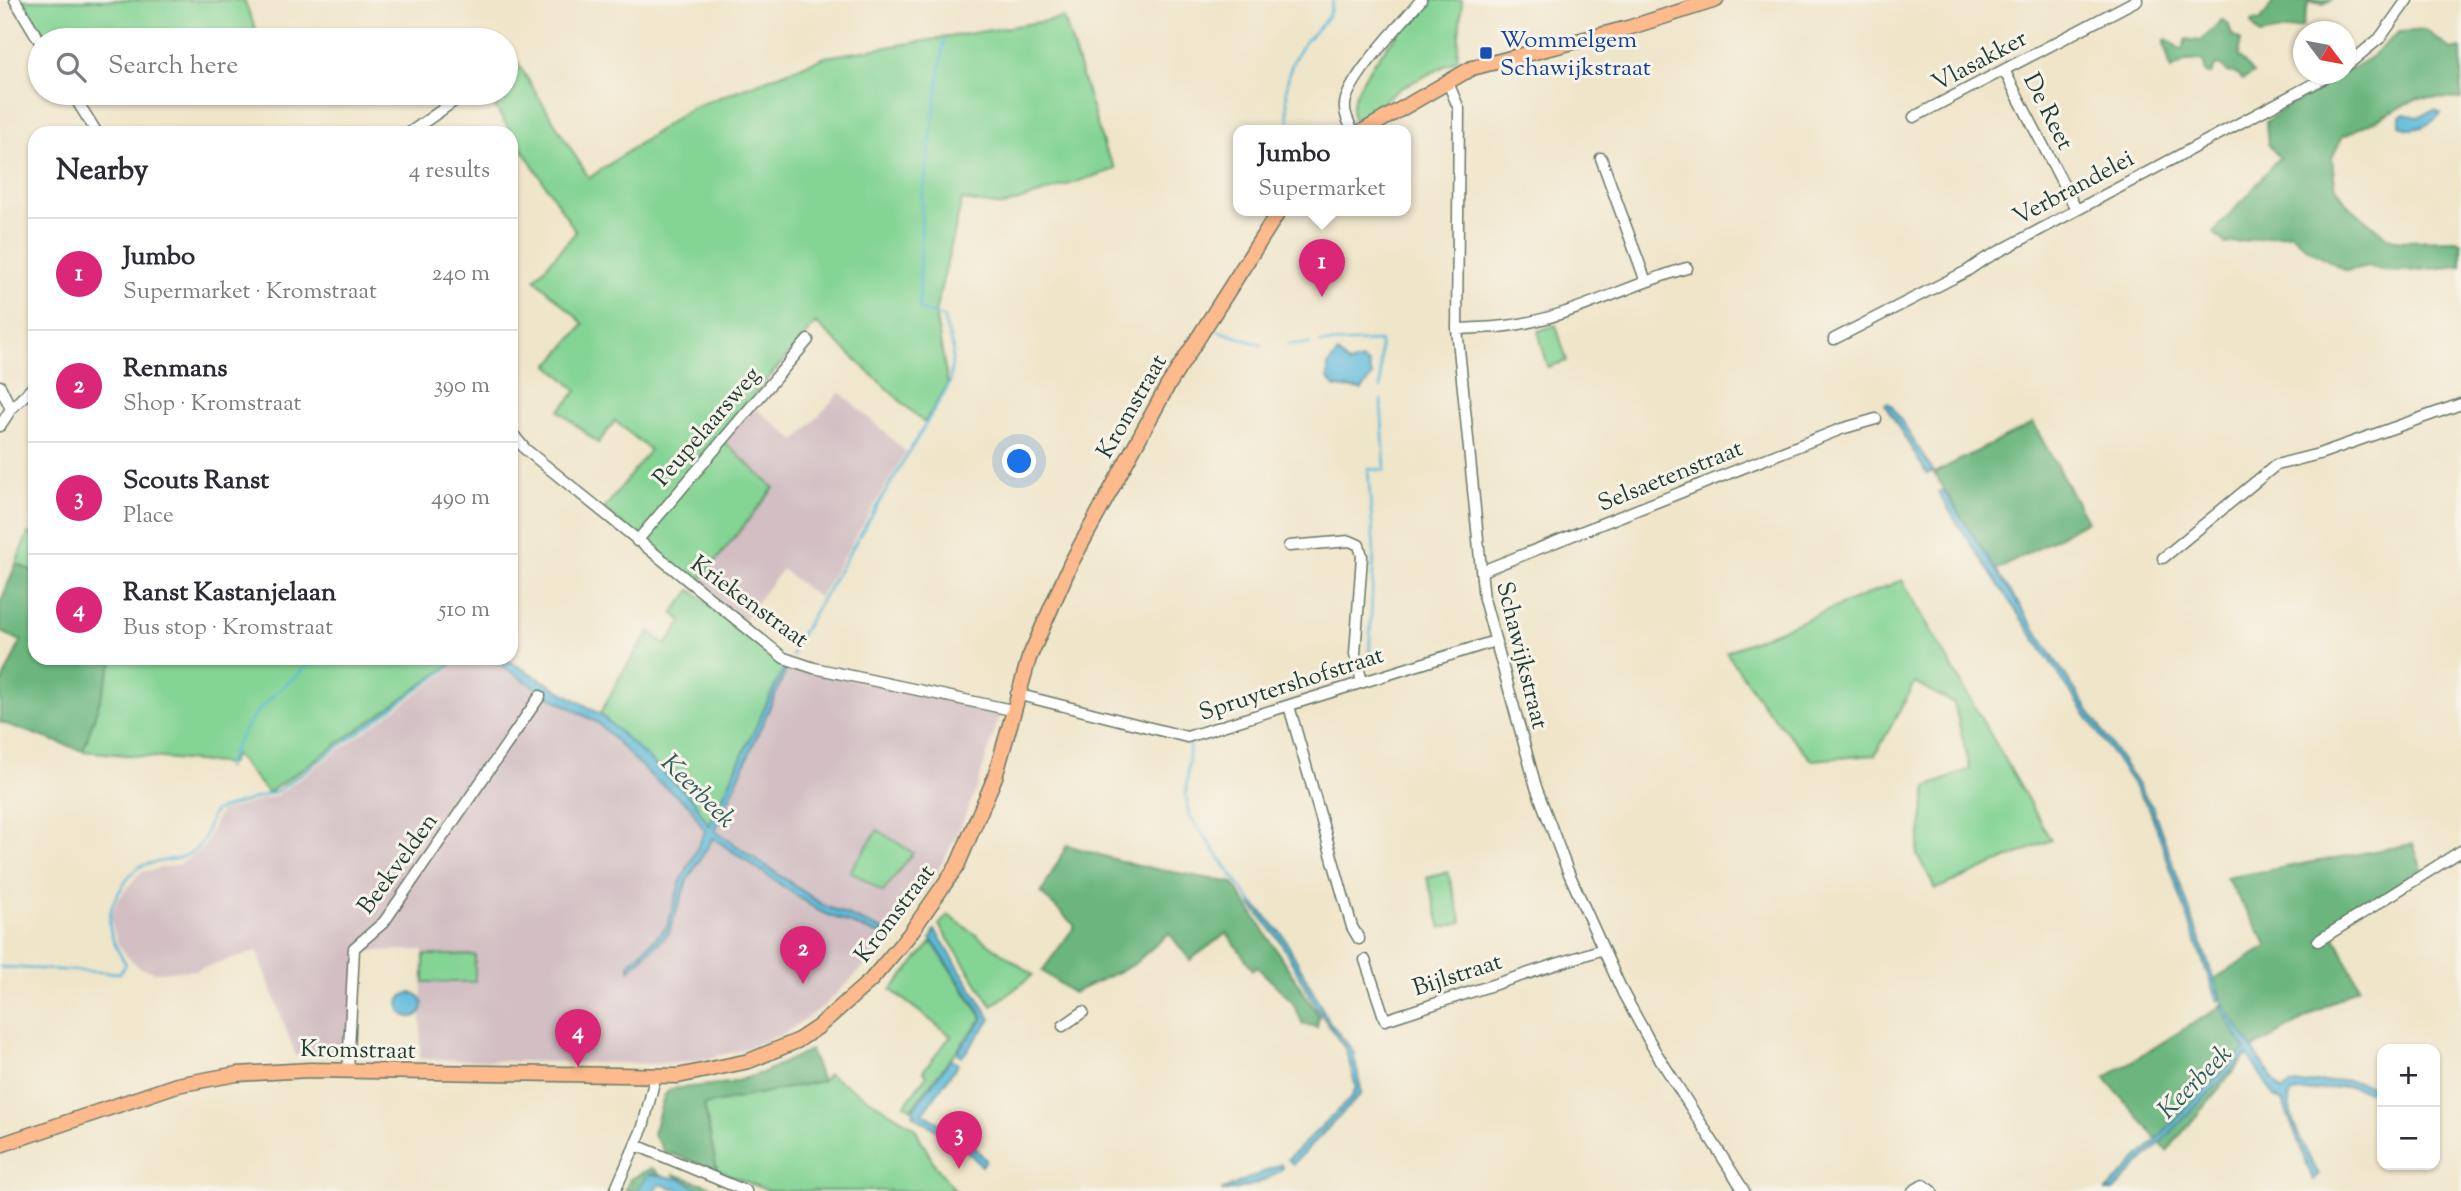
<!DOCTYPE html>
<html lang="en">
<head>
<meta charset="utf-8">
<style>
	body { margin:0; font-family:"Sorts Mill Goudy",serif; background:#f7f7f7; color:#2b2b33 }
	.controls { position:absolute; right:21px; bottom:21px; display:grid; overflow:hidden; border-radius:14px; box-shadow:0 2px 5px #0004 }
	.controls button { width:63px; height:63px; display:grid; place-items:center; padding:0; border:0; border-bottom:2px solid #e1e1e2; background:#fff; color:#2b2b33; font:35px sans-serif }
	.compass { position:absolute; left:2293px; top:21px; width:63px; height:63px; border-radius:50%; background:#fff; box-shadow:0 2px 5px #0004; rotate:122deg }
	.you { position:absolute; left:1020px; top:462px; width:24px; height:24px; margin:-18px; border:5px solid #fff; border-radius:50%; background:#1a73e8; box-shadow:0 0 0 10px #1a73e833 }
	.badge { display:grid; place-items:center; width:46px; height:46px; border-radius:50%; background:#db2777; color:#fff; font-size:23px; font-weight:700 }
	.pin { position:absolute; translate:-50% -58px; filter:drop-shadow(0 2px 4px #0008) }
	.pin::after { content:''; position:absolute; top:37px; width:24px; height:21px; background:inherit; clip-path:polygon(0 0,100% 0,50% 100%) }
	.popup { position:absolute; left:1233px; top:125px; width:178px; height:91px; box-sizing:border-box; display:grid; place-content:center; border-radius:14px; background:#fff; filter:drop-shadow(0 2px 5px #0005); font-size:23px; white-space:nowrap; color:#7c7c81 }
	.popup b { font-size:26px; color:#2b2b33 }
	.popup::after { content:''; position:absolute; left:50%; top:100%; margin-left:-14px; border:14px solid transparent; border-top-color:#fff }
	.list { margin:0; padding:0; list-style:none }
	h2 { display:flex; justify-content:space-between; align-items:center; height:91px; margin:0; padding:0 28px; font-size:30px }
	h2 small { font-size:23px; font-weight:400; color:#7c7c81 }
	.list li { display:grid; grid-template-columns:46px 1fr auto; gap:21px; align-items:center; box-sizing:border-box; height:112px; padding:0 28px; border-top:2px solid #e1e1e2 }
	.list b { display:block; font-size:26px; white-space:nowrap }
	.list p { margin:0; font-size:23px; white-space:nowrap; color:#7c7c81 }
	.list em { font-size:23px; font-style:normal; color:#7c7c81 }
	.icon { flex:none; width:38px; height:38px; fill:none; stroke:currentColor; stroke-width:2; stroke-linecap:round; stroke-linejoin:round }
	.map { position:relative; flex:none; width:2461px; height:1191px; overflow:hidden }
	.search { position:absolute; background:#fff; box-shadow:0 2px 5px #0004; left:28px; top:28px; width:490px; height:77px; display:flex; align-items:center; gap:18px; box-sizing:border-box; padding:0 24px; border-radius:38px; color:#7c7c81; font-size:26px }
	.panel { position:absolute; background:#fff; box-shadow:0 2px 5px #0004; left:28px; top:126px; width:490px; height:539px; border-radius:21px }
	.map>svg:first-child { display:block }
	.industrial { fill:#d2bec3 }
	.green { fill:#84d494; stroke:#528864; stroke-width:2 }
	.forest { fill:#6bb67e; stroke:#457a59; stroke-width:2 }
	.water { fill:#5dbadb; stroke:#3e7c88; stroke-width:2 }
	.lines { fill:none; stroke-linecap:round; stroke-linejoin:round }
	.stream { stroke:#5dbadb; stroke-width:2.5 }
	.minor-casing { stroke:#687868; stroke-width:13 }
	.major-casing { stroke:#687868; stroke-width:17 }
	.minor { stroke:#fff; stroke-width:10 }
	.major { stroke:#fcba8d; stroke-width:14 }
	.transit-dot { fill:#1a4fb4; stroke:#f7f3e8; stroke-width:2.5 }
	.labels { text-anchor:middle; stroke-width:6; stroke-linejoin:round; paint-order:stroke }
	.transit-label { font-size:24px; fill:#164399; stroke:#f7f3e8; text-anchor:start }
	.street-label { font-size:24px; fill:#1f3d34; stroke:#f7f3e8 }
	.water-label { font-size:26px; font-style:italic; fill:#2e5c5e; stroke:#f7f3e8 }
</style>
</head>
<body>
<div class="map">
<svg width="2461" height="1191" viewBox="0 0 2461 1191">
	<rect width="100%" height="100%" fill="#f7f3e8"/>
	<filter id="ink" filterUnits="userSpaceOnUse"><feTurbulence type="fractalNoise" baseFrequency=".0143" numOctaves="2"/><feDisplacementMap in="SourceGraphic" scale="14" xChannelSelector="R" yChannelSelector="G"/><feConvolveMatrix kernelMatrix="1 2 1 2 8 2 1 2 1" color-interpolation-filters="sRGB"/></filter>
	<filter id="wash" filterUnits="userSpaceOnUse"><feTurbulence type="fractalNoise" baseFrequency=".00686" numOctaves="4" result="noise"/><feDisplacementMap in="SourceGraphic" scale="28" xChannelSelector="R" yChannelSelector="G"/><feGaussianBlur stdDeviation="1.57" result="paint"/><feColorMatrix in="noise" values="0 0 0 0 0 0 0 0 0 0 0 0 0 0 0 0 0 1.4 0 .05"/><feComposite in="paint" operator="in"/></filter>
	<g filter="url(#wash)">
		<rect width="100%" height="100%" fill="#efe5c9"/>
		<!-- industrial -->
		<path class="industrial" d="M 840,392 L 906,452 L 819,598 L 782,569 L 742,622 L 694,587 L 722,440 L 718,436 L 748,402 L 796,441 Z
			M 466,658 L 490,658 L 589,716 L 616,743 L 694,806 L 728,803 L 788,666 L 1001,712 L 976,790 L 956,837 L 934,877 L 905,918 L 859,972 L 824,1006 L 785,1033 L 742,1050 L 700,1060 L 655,1064 L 420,1059 L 423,950 L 360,951 L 355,1056 L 296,1056 L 257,951 L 196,970 L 155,972 L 140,968 L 127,956 L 118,944 L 110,918 L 117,901 L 136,877 L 142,872 L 180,864 L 203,848 L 220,812 L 277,795 Z"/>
		<!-- green -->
		<path class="green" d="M 22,0 L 244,0 L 260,40 L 167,40 L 164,36 L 156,40 L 48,40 Z
			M 1428,0 L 1462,0 L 1457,60 L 1399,89 L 1356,121 L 1353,119 C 1343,86 1407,25 1428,0 Z
			M 1064,18 L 1105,150 L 1116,169 L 1003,206 L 962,200 L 935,313 L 948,385 L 924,423 L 816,323 L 718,436 L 774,488 L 697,584 L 604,509 L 650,450 L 615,421 L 598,443 L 559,411 L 577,391 L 549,365 L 584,324 L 535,279 L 576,232 L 486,93 L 506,93 L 506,65 L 515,59 L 589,178 L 691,108 L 826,57 Z
			M 1556,325 L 1567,361 L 1548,367 L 1538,331 Z
			M 28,533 L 35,536 L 35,572 L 16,564 Z
			M 1902,580 L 2051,840 L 1936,889 L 1917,855 L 1927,787 L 1970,769 L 1954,703 L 1915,683 L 1875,755 L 1812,760 L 1767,710 L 1726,652 Z
			M 691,590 L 785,666 L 709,827 L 694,801 L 600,714 L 622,673 L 650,632 L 666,645 L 682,621 L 673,613 Z
			M 114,658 L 460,658 L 268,793 L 235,755 L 230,764 L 83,751 Z
			M 878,830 L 913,853 L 883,892 L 850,871 Z
			M 1448,872 L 1462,922 L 1441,928 L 1427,878 Z
			M 948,915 L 1033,975 L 992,1006 L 939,925 Z
			M 932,942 L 982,1018 L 911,1109 L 905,1104 L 927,1075 L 923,1071 L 951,1036 L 891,990 Z
			M 424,955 L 475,955 L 475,982 L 424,982 Z
			M 828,1074 L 914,1127 L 936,1167 L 956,1191 L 769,1191 L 717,1170 L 704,1105 L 822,1081 Z"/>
		<!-- forest -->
		<path class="forest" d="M 2275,0 L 2331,0 L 2324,4 L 2309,2 L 2302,27 L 2260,35 L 2252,24 L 2253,20 L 2260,21 Z
			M 2222,20 L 2228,23 L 2232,35 L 2241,40 L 2238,56 L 2253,73 L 2243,80 L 2234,73 L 2227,72 L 2221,65 L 2215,66 L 2211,74 L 2206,73 L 2203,60 L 2186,61 L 2171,69 L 2164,43 L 2166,39 L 2182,50 L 2186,39 L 2200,41 Z
			M 2426,30 L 2451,50 L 2461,48 L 2461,99 L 2418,98 L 2342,137 L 2332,158 L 2335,185 L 2347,204 L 2385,236 L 2400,241 L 2457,240 L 2461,243 L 2461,266 L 2407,271 L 2382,270 L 2368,266 L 2346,271 L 2304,246 L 2290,233 L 2226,244 L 2214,233 C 2224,218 2236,209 2247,196 C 2259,183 2266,168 2280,158 L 2268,144 L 2266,122 L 2289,105 L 2371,57 L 2399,32 Z
			M 2033,423 L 2087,521 L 1996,571 L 1934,473 Z
			M 16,564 L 35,572 L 35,658 L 114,658 L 83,751 L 0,722 L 0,686 L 21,641 L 0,631 L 0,604 Z
			M 2413,844 L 2422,869 L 2331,928 L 2359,987 L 2252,1049 L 2167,1151 L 2105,1078 L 2223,1005 L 2214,979 L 2268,946 L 2226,878 Z
			M 1067,845 L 1134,865 L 1233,883 L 1319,1016 L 1317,1027 L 1303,1024 L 1292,1001 L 1257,967 L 1253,970 L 1227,933 L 1190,960 L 1169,933 L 1133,965 L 1073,993 L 1042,971 L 1075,926 L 1041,893 Z
			M 810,1050 L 822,1081 L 704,1105 L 717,1170 L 665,1152 L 653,1134 L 664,1096 L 670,1089 L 730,1083 L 762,1073 Z
			M 652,1168 L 659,1174 L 649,1174 L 637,1191 L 625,1191 L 630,1179 Z
			M 673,1174 L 710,1186 L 710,1191 L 703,1191 Z"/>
		<!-- water -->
		<path class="water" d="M 2435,110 L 2441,113 C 2434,123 2420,129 2408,129 L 2400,125 L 2400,116 L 2404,114 L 2418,117 Z
			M 1338,353 L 1349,364 L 1361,360 L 1368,364 L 1372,376 L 1362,390 L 1336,387 L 1328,379 L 1328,365 Z
			M 1888,403 L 1891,405 L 1933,471 L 1927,474 L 1885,404 Z
			M 1943,490 L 2153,808 L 2221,999 L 2217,1001 L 2150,810 L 1961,529 L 1938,492 Z
			M 490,658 L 504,658 L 600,714 L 694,801 L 709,826 L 781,673 L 788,666 L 715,831 L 823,905 L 885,931 L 885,937 L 819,911 L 713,838 L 687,881 L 669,933 L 629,970 L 629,964 L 667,927 L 680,883 L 705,832 L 690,806 L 652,777 L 598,723 L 545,694 Z
			M 1253,903 L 1282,934 L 1329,1021 L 1353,1051 L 1361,1089 L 1361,1094 L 1293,1164 L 1288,1159 L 1290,1157 L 1351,1098 L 1356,1087 L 1346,1050 L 1318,1010 L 1279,939 L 1251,905 Z
			M 935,930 L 991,1019 L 962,1057 L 958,1053 L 960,1048 L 984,1018 L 931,939 Z
			M399 1005a12 12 0 1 1 24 0a12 12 0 1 1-24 0Z
			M 2223,1004 L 2281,1091 L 2292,1085 L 2346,1080 L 2382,1088 L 2382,1095 L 2348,1086 L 2291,1093 C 2282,1108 2310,1160 2319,1175 L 2313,1180 L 2283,1102 L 2275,1097 L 2247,1054 L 2113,1191 L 2106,1191 L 2245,1049 L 2220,1005 Z
			M 951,1059 L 958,1064 L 923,1113 L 973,1145 L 986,1160 L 982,1166 L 963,1147 L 913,1115 L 914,1108 Z
			M 1281,1164 L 1283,1168 C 1268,1181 1241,1191 1221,1191 Z
			M 649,1174 L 681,1179 L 703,1191 L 681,1191 L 661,1184 L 652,1191 L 637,1191 Z"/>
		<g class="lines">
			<!-- stream -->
			<path class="stream" d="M 1291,131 C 1284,97 1283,68 1306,41 C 1318,27 1331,19 1333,0
				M 1219,331 L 1262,345
				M 1321,343 L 1380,341 L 1381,388
				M 1289,344 L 1310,344
				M 792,656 L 796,643 L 950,383 L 953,349 L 943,317 L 919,309 L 922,201 L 944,41
				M 1369,661 L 1374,551 L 1368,469 L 1385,470 L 1381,400
				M 1190,742 L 1186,796 L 1189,815 L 1254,906
				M 226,768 C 249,708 271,699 316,658
				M 0,967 L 120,973 L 126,964 C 107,935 102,915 123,886 C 128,878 133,870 141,866 C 160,858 178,864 196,849 C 208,839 206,823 215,811 L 277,791 L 462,658"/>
		</g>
	</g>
	<g filter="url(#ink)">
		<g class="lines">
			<!-- minor casing -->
			<g class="minor-casing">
				<path id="minor" d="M 15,0 L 40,42
					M 2346,66 L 2380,38 L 2407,0
					M 2004,70 L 2076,209
					M 1447,80 L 1459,109 L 1457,329 L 1484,599 L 1536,787 L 1567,869 L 1623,993 L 1655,1051 L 1744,1191
					M 72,93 L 97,133
					M 1914,117 L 2137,0
					M 1353,131 C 1349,123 1344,114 1345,105 C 1346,80 1404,21 1421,0
					M 409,133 L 463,95
					M 1601,158 L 1645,279
					M 1457,329 C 1473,328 1490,328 1506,326 C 1568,319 1627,285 1687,268
					M 1834,339 L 1967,271 L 1983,260 L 2332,74
					M 0,386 L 11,409
					M 0,426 L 11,409 L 35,385
					M 511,432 L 525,449 L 784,658 L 814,668 L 1012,710
					M 637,541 L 808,340
					M 1289,546 L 1350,541 L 1359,545 L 1362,556 L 1355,654 L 1362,682
					M 2163,558 L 2276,465 L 2319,454 L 2461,404
					M 1482,571 L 1841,429 L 1876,419
					M 1016,694 L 1187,737 L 1495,641
					M 1289,706 L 1352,927 L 1359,939
					M 2318,941 L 2461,851
					M 1365,960 L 1385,1020 L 1603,949
					M 1063,1026 L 1083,1012
					M 348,1071 L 354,948 L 384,922 L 540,696
					M 636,1145 L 746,1191
					M 615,1191 L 643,1127 L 655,1078
					M 1913,1191 L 1923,1185 L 1932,1191"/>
			</g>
			<!-- major casing -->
			<g class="major-casing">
				<path id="major" d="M 1363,131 L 1472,68 L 1628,28 L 1716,0
					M 0,1145 L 177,1085 L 237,1074 L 310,1070 L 678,1076 L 749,1061 L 797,1041 L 818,1027 L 871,980 L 909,935 L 957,866 L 995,777 L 1029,658 L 1071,563 L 1167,387 L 1279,211"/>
			</g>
			<!-- minor -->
			<use href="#minor" class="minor"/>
			<!-- major -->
			<use href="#major" class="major"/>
		</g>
	</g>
	<!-- markers -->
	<rect class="transit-dot" x="1479" y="46" width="14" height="14" rx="3.5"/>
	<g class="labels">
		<!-- transit labels -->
		<g class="transit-label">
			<text x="1500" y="47">Wommelgem<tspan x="1500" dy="28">Schawijkstraat</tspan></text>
		</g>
		<!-- street labels -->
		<g class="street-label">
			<text transform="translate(1979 60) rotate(-28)" y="8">Vlasakker</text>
			<text transform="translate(2049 111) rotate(63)" y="8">De Reet</text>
			<text transform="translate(2073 187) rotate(-28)" y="8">Verbrandelei</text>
			<text transform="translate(1131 406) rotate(-60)" y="8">Kromstraat</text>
			<text transform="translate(706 426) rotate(-49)" y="8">Peupelaarsweg</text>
			<text transform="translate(1670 475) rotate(-22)" y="8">Selsaetenstraat</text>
			<text transform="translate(750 601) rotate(36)" y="8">Kriekenstraat</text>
			<text transform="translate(1523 655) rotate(76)" y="8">Schawijkstraat</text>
			<text transform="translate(1291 683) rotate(-18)" y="8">Spruytershofstraat</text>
			<text transform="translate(397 863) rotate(-54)" y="8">Beekvelden</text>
			<text transform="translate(894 913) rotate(-53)" y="8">Kromstraat</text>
			<text transform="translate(1457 974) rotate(-18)" y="8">Bijlstraat</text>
			<text transform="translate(358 1049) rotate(1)" y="8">Kromstraat</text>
		</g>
		<!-- water labels -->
		<g class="water-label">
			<text transform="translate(699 790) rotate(45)" y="9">Keerbeek</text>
			<text transform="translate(2194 1081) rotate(-45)" y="9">Keerbeek</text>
		</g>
	</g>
</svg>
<div class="controls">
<button>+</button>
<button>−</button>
</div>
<svg class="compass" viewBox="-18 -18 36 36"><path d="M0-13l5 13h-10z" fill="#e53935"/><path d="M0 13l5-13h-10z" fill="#7c7c81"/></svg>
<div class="you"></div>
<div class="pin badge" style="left:1322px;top:297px">1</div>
<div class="popup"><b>Jumbo</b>Supermarket</div>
<div class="pin badge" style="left:803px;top:984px">2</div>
<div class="pin badge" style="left:959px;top:1169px">3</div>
<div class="pin badge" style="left:578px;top:1067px">4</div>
<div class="search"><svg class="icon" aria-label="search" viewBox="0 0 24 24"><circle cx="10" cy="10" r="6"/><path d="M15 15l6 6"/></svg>Search here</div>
<section class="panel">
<h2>Nearby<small>4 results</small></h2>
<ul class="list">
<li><span class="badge">1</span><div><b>Jumbo</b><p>Supermarket · Kromstraat</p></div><em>240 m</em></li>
<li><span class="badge">2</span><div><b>Renmans</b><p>Shop · Kromstraat</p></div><em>390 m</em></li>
<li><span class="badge">3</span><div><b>Scouts Ranst</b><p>Place</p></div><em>490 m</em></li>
<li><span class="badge">4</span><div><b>Ranst Kastanjelaan</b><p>Bus stop · Kromstraat</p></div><em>510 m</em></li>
</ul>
</section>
</div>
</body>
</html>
